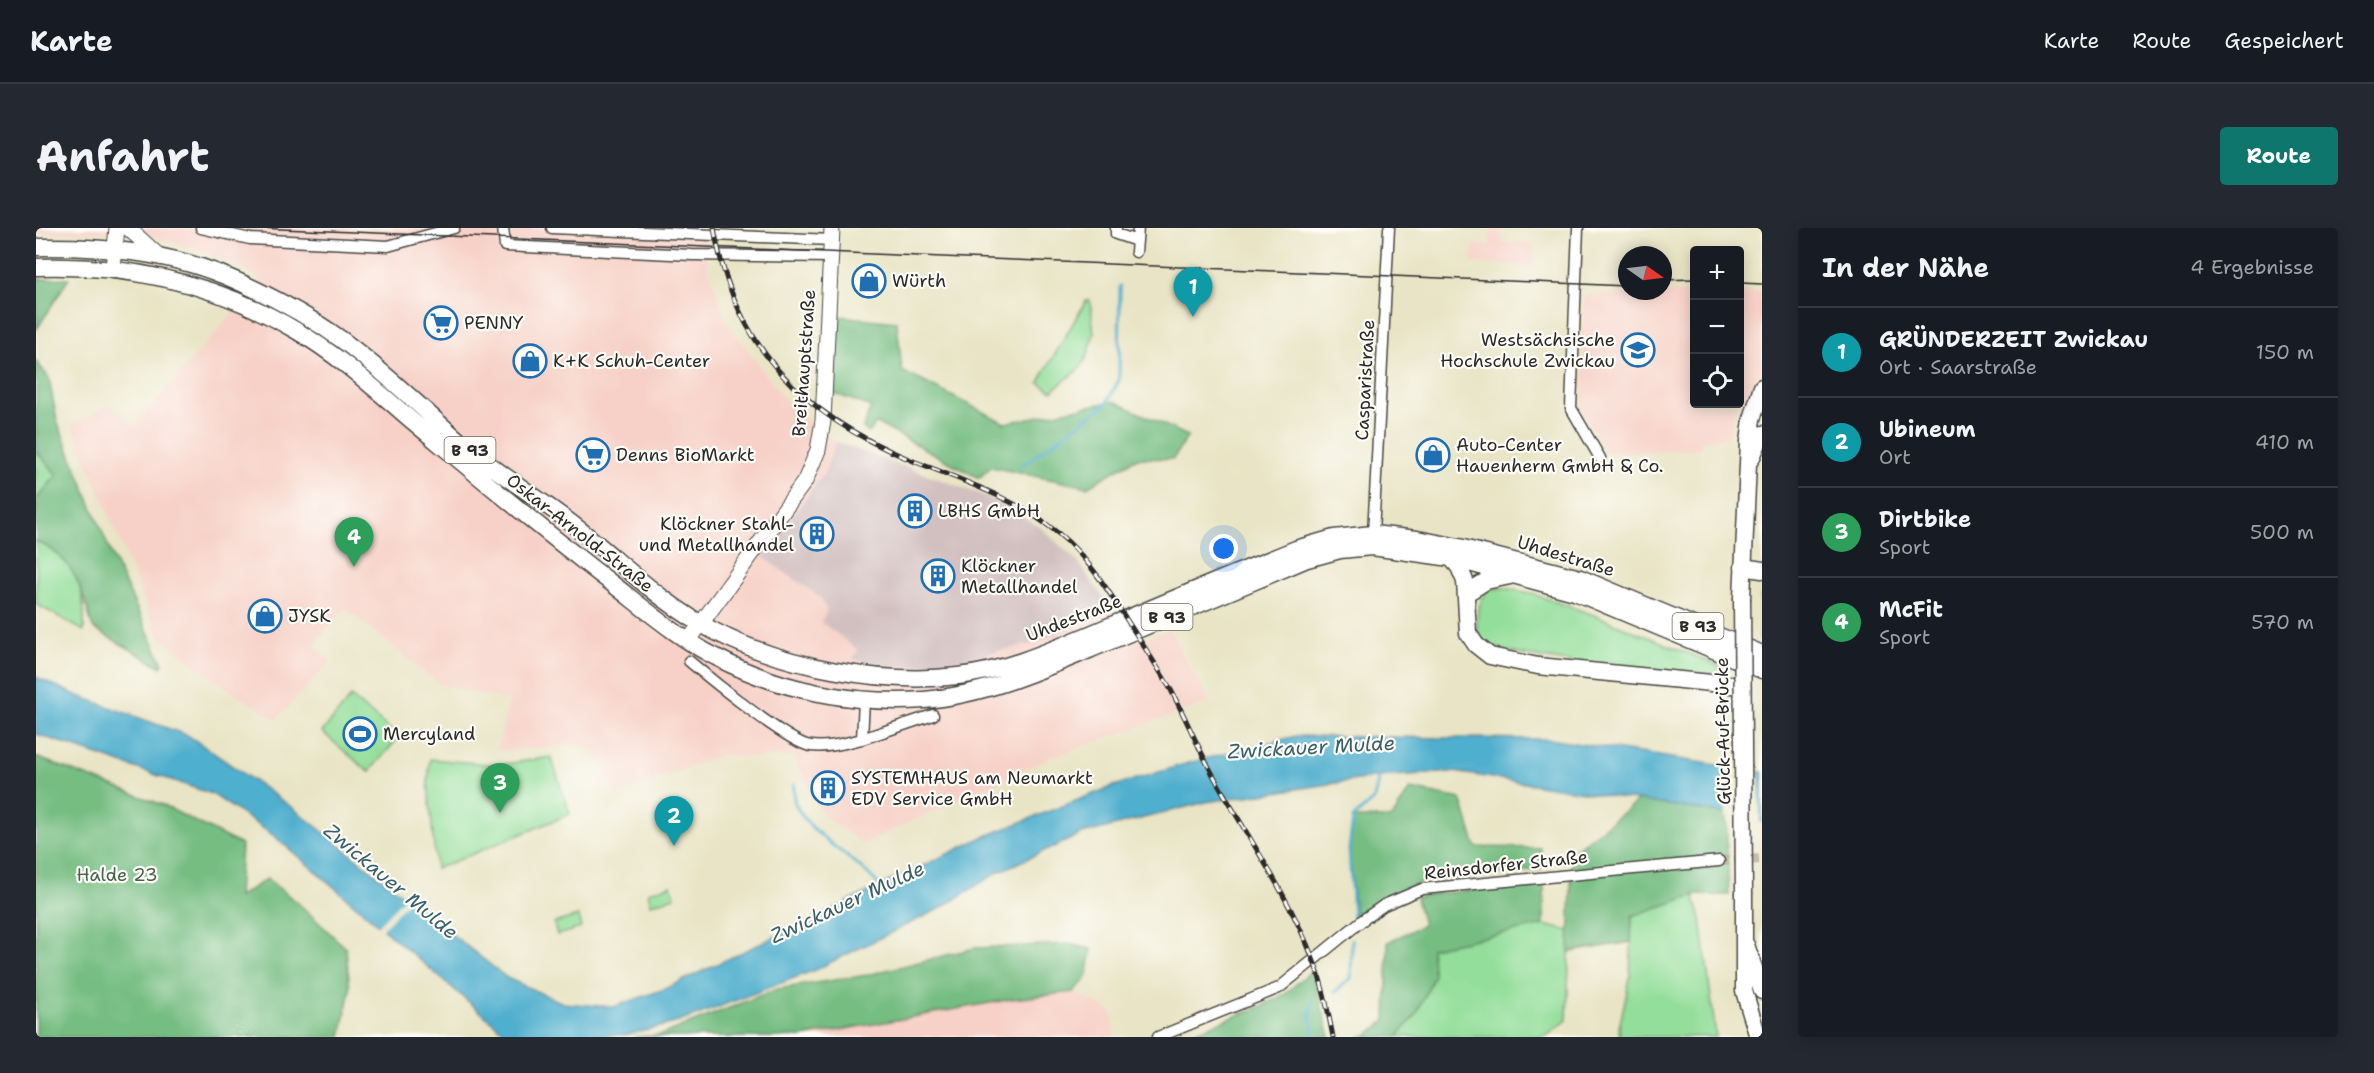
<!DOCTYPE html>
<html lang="de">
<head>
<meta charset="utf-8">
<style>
	body { margin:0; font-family:"Shantell Sans",sans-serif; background:#242831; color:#f1f3f6 }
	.controls { position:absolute; right:18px; top:18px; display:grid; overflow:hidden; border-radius:6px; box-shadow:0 3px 15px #0003 }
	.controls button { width:54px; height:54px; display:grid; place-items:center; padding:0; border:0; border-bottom:2px solid #363941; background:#171b24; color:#f1f3f6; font:30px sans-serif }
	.compass { position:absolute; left:1582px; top:18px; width:54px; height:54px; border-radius:50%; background:#171b24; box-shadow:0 3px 15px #0003; rotate:104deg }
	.you { position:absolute; left:1188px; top:321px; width:21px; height:21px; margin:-15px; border:4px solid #fff; border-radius:50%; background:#1a73e8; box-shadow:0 0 0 9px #1a73e833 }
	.badge { display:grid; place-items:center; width:39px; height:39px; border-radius:50%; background:#0f766e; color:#fff; font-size:20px; font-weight:700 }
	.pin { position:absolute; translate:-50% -50px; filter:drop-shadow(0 2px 3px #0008) }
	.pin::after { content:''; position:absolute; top:32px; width:21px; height:18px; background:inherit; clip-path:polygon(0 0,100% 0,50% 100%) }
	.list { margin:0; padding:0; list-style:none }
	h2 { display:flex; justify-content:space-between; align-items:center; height:78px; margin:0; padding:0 24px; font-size:26px }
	h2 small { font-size:20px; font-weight:400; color:#9ea1a6 }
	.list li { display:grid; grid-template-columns:39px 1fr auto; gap:18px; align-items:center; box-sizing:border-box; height:90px; padding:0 24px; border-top:2px solid #363941 }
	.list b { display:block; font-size:22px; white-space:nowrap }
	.list p { margin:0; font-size:20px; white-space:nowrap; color:#9ea1a6 }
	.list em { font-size:20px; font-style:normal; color:#9ea1a6 }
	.icon { flex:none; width:33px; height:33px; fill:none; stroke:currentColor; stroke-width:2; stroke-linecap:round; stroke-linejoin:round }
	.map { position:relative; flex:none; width:1726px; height:809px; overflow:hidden; border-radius:6px }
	header { display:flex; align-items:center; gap:36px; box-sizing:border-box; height:84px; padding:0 30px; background:#171b24; border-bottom:2px solid #363941 }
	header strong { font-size:28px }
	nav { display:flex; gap:33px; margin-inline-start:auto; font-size:21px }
	.intro { display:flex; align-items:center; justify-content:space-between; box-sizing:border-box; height:144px; padding:0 36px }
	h1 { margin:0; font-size:42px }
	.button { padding:15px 27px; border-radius:6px; background:#0f766e; color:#fff; font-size:21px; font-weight:700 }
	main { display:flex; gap:36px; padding:0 36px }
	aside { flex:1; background:#171b24; border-radius:6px; box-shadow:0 3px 15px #0003 }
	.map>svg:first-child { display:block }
	.built { fill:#f7d1c7 }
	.industrial { fill:#d2bfc0 }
	.green { fill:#93de9a; stroke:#5f8462; stroke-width:1.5 }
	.forest { fill:#76bd82; stroke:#507456; stroke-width:1.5 }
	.water { fill:#50afce; stroke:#3e6d7c; stroke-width:1.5 }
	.pier { fill:#e9e4c5 }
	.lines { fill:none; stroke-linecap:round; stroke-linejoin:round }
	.stream { stroke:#50afce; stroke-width:3 }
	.street-tunnel { stroke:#c3bfa6; stroke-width:10; stroke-dasharray:10 5; stroke-linecap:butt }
	.street-casing { stroke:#484742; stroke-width:13 }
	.secondary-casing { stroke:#484742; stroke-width:17 }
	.primary-casing { stroke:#484742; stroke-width:19 }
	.street { stroke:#fff; stroke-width:10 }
	.secondary { stroke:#fff; stroke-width:15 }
	.primary { stroke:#fff; stroke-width:16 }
	.tram { stroke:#2b2b2b; stroke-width:1.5 }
	.rail-casing { stroke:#2b2b2b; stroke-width:5 }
	.rail { stroke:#fdfcf7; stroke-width:3; stroke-dasharray:9; stroke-linecap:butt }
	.primary-bridge-casing { stroke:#484742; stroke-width:19; stroke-linecap:butt }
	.primary-bridge { stroke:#fff; stroke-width:16 }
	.labels { text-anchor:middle; stroke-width:4.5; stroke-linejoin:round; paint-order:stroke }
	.shield { fill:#fdfcf7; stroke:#6a6a68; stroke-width:1.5 }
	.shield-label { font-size:16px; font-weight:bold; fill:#2b2b2b }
	.poi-label { font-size:18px; fill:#2b2b2b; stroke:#fdfcf7; text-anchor:start }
	.street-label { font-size:18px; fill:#2b2b2b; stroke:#fdfcf7 }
	.park-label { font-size:18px; fill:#4a614c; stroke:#fdfcf7 }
	.water-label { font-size:20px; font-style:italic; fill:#3a606c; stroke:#fdfcf7 }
</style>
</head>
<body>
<header>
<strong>Karte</strong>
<nav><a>Karte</a><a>Route</a><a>Gespeichert</a></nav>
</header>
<div class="intro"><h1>Anfahrt</h1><a class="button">Route</a></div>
<main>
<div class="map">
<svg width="1726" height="809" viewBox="0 0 1726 809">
	<rect width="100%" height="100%" fill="#fdfcf7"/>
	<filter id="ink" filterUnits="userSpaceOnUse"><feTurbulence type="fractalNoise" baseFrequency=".0167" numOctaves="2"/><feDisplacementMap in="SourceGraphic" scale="12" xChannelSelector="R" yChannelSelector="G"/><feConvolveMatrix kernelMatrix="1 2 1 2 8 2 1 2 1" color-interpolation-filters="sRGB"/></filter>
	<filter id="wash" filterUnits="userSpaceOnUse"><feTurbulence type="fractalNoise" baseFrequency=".008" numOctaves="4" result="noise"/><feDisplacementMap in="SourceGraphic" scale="24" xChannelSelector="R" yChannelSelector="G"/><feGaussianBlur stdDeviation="1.35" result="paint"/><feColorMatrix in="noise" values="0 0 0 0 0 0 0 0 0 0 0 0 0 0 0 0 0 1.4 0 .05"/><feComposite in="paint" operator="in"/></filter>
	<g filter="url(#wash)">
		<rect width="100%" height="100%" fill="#e9e4c5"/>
		<!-- built -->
		<path class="built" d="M 0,0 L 668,0 L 673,44 L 692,96 L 752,176 L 800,214 L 788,245 L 727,329 L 785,370 L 791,383 L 785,394 L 822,422 L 817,431 L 996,416 L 1076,382 L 1097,415 L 1133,401 L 1173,474 L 1011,531 L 827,616 L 790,590 L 779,576 L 758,527 L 722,530 L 686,527 L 580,566 L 559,524 L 542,516 L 461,523 L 472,473 L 403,456 L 309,380 L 278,416 L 294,434 L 240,492 L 180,453 L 122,407 L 36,197 L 74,177 L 98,199 L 225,52 L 205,39 L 167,24 L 108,6 L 57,4 L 0,6 Z
			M 1454,0 L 1466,0 L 1466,14 L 1498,15 L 1497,38 L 1436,35 L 1437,17 L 1454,17 Z
			M 1722,63 L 1726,64 L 1726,178 L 1704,173 L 1704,64 Z
			M 1647,64 L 1658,65 L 1658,176 L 1702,176 L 1693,208 L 1666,213 L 1664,221 L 1570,225 L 1546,185 L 1547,68 Z
			M 1037,764 L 1076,783 L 1079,809 L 767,809 L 976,771 Z"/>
		<!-- industrial -->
		<path class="industrial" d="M 800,214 L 952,269 L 1004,299 L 1043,335 L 1076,382 L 996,416 L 894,437 L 852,438 L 817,431 L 822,422 L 785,394 L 791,383 L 785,370 L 727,329 L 788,245 Z
			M 1726,365 L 1726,414 L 1722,412 L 1723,369 Z"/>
		<!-- green -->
		<path class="green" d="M 1054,72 L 1058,105 L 1052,127 L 1045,139 L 1016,163 L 1003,155 L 1005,150 L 1050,73 Z
			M 0,223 L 21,247 L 0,272 Z
			M 0,313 C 40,331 50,361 48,403 L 0,376 Z
			M 1469,360 L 1494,365 L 1558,387 L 1686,439 L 1673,448 C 1638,445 1463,433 1446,412 C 1435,399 1443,371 1453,361 Z
			M 315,469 L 363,509 L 333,544 L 286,504 Z
			M 515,529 L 534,586 L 400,641 L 392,554 L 394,531 L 463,537 Z
			M 635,657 L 639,669 L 615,676 L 612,664 Z
			M 1658,667 L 1665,691 L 1680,809 L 1584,809 L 1583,800 L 1594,750 L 1596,688 Z
			M 542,688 L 545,700 L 521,707 L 518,695 Z
			M 1508,697 L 1534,703 L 1531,792 L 1509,809 L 1361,809 L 1380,787 L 1395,720 Z"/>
		<!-- forest -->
		<path class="forest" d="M 33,50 L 1,101 L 0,51 Z
			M 792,87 L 861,94 L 866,143 L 969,195 L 1078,173 L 1152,208 L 1137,231 L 1101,230 L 1051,259 L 955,239 L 943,250 L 840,195 L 833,205 L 827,200 L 835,179 L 789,162 Z
			M 0,133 L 13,150 L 21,193 L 48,259 L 77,330 L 127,436 L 125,439 L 57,400 C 45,361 40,331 0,313 L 0,272 L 21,247 L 0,223 Z
			M 0,529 L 127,577 L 205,617 L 202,669 L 231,651 L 262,675 L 310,720 L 314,762 L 305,809 L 0,809 Z
			M 1374,561 L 1425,571 L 1440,619 L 1505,620 L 1505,641 L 1389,653 L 1346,669 L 1319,688 L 1313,621 L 1317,590 L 1356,590 Z
			M 1603,572 L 1690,586 L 1693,667 L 1658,667 L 1596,688 L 1595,714 L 1533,724 L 1536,624 Z
			M 1508,655 L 1508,697 L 1395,720 L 1398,748 L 1380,787 L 1361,809 L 1323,809 L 1331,808 L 1350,792 L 1352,714 L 1387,697 L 1380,670 L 1389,667 Z
			M 1032,716 L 1056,721 L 1051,750 L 1037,764 L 976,771 L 766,809 L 598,809 L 625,807 L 741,761 L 831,747 L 939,720 Z
			M 1276,742 L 1294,809 L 1145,809 L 1226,778 L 1249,766 Z"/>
		<!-- water -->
		<path class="water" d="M 0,449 L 40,467 L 153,508 L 257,580 L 471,750 L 527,775 L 578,779 L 631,760 L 947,609 L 1075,559 L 1152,535 L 1260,508 L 1513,511 L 1726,544 L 1726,594 L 1690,586 L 1418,544 L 1342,549 L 1170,574 L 1046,606 L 962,644 L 907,679 L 779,742 L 643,794 L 590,807 L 474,809 L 238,608 L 176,566 L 0,506 Z"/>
		<!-- pier -->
		<path class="pier" d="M 1690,536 L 1723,541 L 1724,596 L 1690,589 Z
			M 371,667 L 375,670 L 344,703 L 340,699 Z"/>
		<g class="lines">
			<!-- stream -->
			<path class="stream" d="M 985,238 L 1070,176 L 1083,152 L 1084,58
				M 758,556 C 758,561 757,570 759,575 C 773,609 824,631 846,661
				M 1317,689 L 1313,621 L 1317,590 L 1338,571 L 1343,548
				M 1299,764 L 1315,750 L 1316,711
				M 1277,773 L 1274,788 L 1279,809"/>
		</g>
	</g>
	<g filter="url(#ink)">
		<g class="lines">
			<!-- street-tunnel -->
			<path class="street-tunnel" d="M 1683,633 L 1726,631"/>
			<!-- street casing -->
			<g class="street-casing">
				<path id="street" d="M 165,0 L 214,11 L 352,18 L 418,0
					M 467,0 L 469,18 L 656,27 L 795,29
					M 516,0 L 796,12
					M 1080,0 L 1080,6 L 1101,13
					M 1542,0 L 1535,180 L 1564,230
					M 1100,24 L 1102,0
					M 1337,306 L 1353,0
					M 653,433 C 673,450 754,516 775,518 C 793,520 809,515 826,511 L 828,472
					M 826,511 L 897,487
					M 1122,809 L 1243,760 L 1328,691 L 1348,677 L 1386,661 L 1683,633"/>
			</g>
			<!-- secondary casing -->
			<g class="secondary-casing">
				<path id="secondary" d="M 92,0 L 124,29
					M 77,40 L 81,0
					M 653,412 L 769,253 L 782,222 L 787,193 L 796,0"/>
			</g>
			<!-- primary casing -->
			<g class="primary-casing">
				<path id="primary" d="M 0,19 C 68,18 138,24 201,53 C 237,69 274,89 306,112 C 352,146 392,187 435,223 C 470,251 509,274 544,302 C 588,337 630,379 680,404 C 748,439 847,457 922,448 C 975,442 1027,417 1076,397 C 1137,371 1198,346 1260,321 L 1298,310 L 1337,306 L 1381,311 L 1423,319 L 1544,350 L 1726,426
					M 0,39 C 93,36 181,55 261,103 C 302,127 338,160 374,191 C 440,246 506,302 574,354 C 608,380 642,410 680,429 C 742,462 819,477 888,472 C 952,467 1014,438 1072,414 C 1139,386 1205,359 1271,331 L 1304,322 L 1336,319 L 1415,330 L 1539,364 L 1726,442
					M 1715,231 L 1726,206
					M 1415,330 L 1423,339 L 1429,353 L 1432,405 L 1440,417 L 1454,428 L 1502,438 L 1706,458
					M 1707,339 L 1726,342
					M 1431,365 L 1450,353 L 1474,348
					M 1706,370 L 1713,213 L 1716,191 L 1726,159
					M 1708,666 L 1708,763 L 1722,809
					M 1710,717 L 1726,763"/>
			</g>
			<!-- street -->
			<use href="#street" class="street"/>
			<!-- secondary -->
			<use href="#secondary" class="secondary"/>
			<!-- primary -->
			<use href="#primary" class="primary"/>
			<!-- tram -->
			<path class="tram" d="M 222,0 L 1591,58
				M 1627,52 L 1658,51
				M 1704,55 L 1726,56"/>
			<!-- rail casing -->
			<g class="rail-casing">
				<path id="rail" d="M 678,0 C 698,118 767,188 875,232 C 927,253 980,270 1023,306 C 1051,329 1070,359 1089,389 C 1104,413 1121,437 1135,462 C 1149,489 1161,517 1175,543 C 1209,606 1252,665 1277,731 C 1287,756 1292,783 1297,809"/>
			</g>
			<!-- rail -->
			<use href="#rail" class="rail"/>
			<!-- primary-bridge casing -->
			<g class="primary-bridge-casing">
				<path id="primary-bridge" d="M 1706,370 L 1708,666"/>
			</g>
			<!-- primary-bridge -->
			<use href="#primary-bridge" class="primary-bridge"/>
		</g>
	</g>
	<!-- icons -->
	<defs>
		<g id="shop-ring" transform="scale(1.725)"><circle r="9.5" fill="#fdfcf7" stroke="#1f6fb2" stroke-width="1.5"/><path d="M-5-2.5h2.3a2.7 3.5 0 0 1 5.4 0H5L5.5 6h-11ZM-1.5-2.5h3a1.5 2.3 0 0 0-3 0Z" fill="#1f6fb2"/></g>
		<g id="supermarket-ring" transform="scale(1.725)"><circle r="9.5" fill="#fdfcf7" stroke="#1f6fb2" stroke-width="1.5"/><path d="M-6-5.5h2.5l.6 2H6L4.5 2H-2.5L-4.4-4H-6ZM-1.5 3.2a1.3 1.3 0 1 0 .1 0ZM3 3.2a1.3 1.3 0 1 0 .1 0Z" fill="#1f6fb2"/></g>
		<g id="university-ring" transform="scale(1.725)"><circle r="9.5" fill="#fdfcf7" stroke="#1f6fb2" stroke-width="1.5"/><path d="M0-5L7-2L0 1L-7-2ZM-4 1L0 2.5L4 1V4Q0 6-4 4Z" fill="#1f6fb2"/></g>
		<g id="building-ring" transform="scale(1.725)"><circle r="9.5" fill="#fdfcf7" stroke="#1f6fb2" stroke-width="1.5"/><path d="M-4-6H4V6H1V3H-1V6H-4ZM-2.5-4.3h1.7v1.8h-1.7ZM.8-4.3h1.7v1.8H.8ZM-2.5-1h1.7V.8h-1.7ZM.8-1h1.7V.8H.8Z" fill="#1f6fb2"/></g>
		<g id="stadium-ring" transform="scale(1.725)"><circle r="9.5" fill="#fdfcf7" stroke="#1f6fb2" stroke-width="1.5"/><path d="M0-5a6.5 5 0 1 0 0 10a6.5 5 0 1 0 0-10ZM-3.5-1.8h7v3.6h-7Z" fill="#1f6fb2"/></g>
	</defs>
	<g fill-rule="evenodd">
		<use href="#shop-ring" x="833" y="53"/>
		<use href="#supermarket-ring" x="405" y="95"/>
		<use href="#university-ring" x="1602" y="122"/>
		<use href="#shop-ring" x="494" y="133"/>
		<use href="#supermarket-ring" x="557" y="227"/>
		<use href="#shop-ring" x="1397" y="227"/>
		<use href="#building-ring" x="879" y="283"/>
		<use href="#building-ring" x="781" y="306"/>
		<use href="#building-ring" x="902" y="348"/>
		<use href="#shop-ring" x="229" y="388"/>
		<use href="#stadium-ring" x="324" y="506"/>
		<use href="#building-ring" x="792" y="560"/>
	</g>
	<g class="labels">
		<!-- shield labels -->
		<g class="shield">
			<rect x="408.5" y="209" width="51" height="26" rx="4.5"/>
			<rect x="1105.5" y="376" width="51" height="26" rx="4.5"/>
			<rect x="1636.5" y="385" width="51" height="26" rx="4.5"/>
		</g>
		<g class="shield-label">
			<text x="434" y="228">B 93</text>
			<text x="1131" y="395">B 93</text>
			<text x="1662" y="404">B 93</text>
		</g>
		<!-- poi labels -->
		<g class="poi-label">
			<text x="856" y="59">Würth</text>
			<text x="428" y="101">PENNY</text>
			<text x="1579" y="118" text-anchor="end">Westsächsische<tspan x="1579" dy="21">Hochschule Zwickau</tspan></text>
			<text x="517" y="139">K+K Schuh-Center</text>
			<text x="1420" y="223">Auto-Center<tspan x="1420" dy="21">Hauenherm GmbH &amp; Co.</tspan></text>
			<text x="580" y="233">Denns BioMarkt</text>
			<text x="902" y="289">LBHS GmbH</text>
			<text x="758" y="302" text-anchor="end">Klöckner Stahl-<tspan x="758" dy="21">und Metallhandel</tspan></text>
			<text x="925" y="344">Klöckner<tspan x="925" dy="21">Metallhandel</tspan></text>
			<text x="252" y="394">JYSK</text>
			<text x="347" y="512">Mercyland</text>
			<text x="815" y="556">SYSTEMHAUS am Neumarkt<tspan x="815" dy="21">EDV Service GmbH</tspan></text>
		</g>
		<!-- street labels -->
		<g class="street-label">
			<text transform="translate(768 135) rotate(-86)" y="6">Breithauptstraße</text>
			<text transform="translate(1329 152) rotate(-87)" y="6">Casparistraße</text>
			<text transform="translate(544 305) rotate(38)" y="6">Oskar-Arnold-Straße</text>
			<text transform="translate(1530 328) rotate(17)" y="6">Uhdestraße</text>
			<text transform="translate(1038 390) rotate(-21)" y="6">Uhdestraße</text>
			<text transform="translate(1687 503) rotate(-91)" y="6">Glück-Auf-Brücke</text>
			<text transform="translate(1470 637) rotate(-6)" y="6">Reinsdorfer Straße</text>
		</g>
		<!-- park labels -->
		<g class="park-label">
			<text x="81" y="653">Halde 23</text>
		</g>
		<!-- water labels -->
		<g class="water-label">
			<text transform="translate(1275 519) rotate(-3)" y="7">Zwickauer Mulde</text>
			<text transform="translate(355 653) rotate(40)" y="7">Zwickauer Mulde</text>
			<text transform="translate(811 674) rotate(-25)" y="7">Zwickauer Mulde</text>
		</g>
	</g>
</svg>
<div class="controls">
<button>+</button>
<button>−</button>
<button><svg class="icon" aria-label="locate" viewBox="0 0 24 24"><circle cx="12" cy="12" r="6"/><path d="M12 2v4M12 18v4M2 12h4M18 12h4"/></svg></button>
</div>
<svg class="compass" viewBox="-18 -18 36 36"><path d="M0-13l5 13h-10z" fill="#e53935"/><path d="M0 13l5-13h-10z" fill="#9ea1a6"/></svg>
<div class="you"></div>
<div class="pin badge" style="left:1157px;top:89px;background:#0f9aa8">1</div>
<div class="pin badge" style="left:638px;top:618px;background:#0f9aa8">2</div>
<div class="pin badge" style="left:464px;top:585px;background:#2e9e5b">3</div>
<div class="pin badge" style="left:318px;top:339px;background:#2e9e5b">4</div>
</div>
<aside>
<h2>In der Nähe<small>4 Ergebnisse</small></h2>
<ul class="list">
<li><span class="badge" style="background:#0f9aa8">1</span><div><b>GRÜNDERZEIT Zwickau</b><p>Ort · Saarstraße</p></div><em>150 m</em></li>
<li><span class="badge" style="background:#0f9aa8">2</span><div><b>Ubineum</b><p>Ort</p></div><em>410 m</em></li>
<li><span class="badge" style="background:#2e9e5b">3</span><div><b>Dirtbike</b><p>Sport</p></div><em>500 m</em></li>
<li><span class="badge" style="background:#2e9e5b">4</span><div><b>McFit</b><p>Sport</p></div><em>570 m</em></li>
</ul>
</aside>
</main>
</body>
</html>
